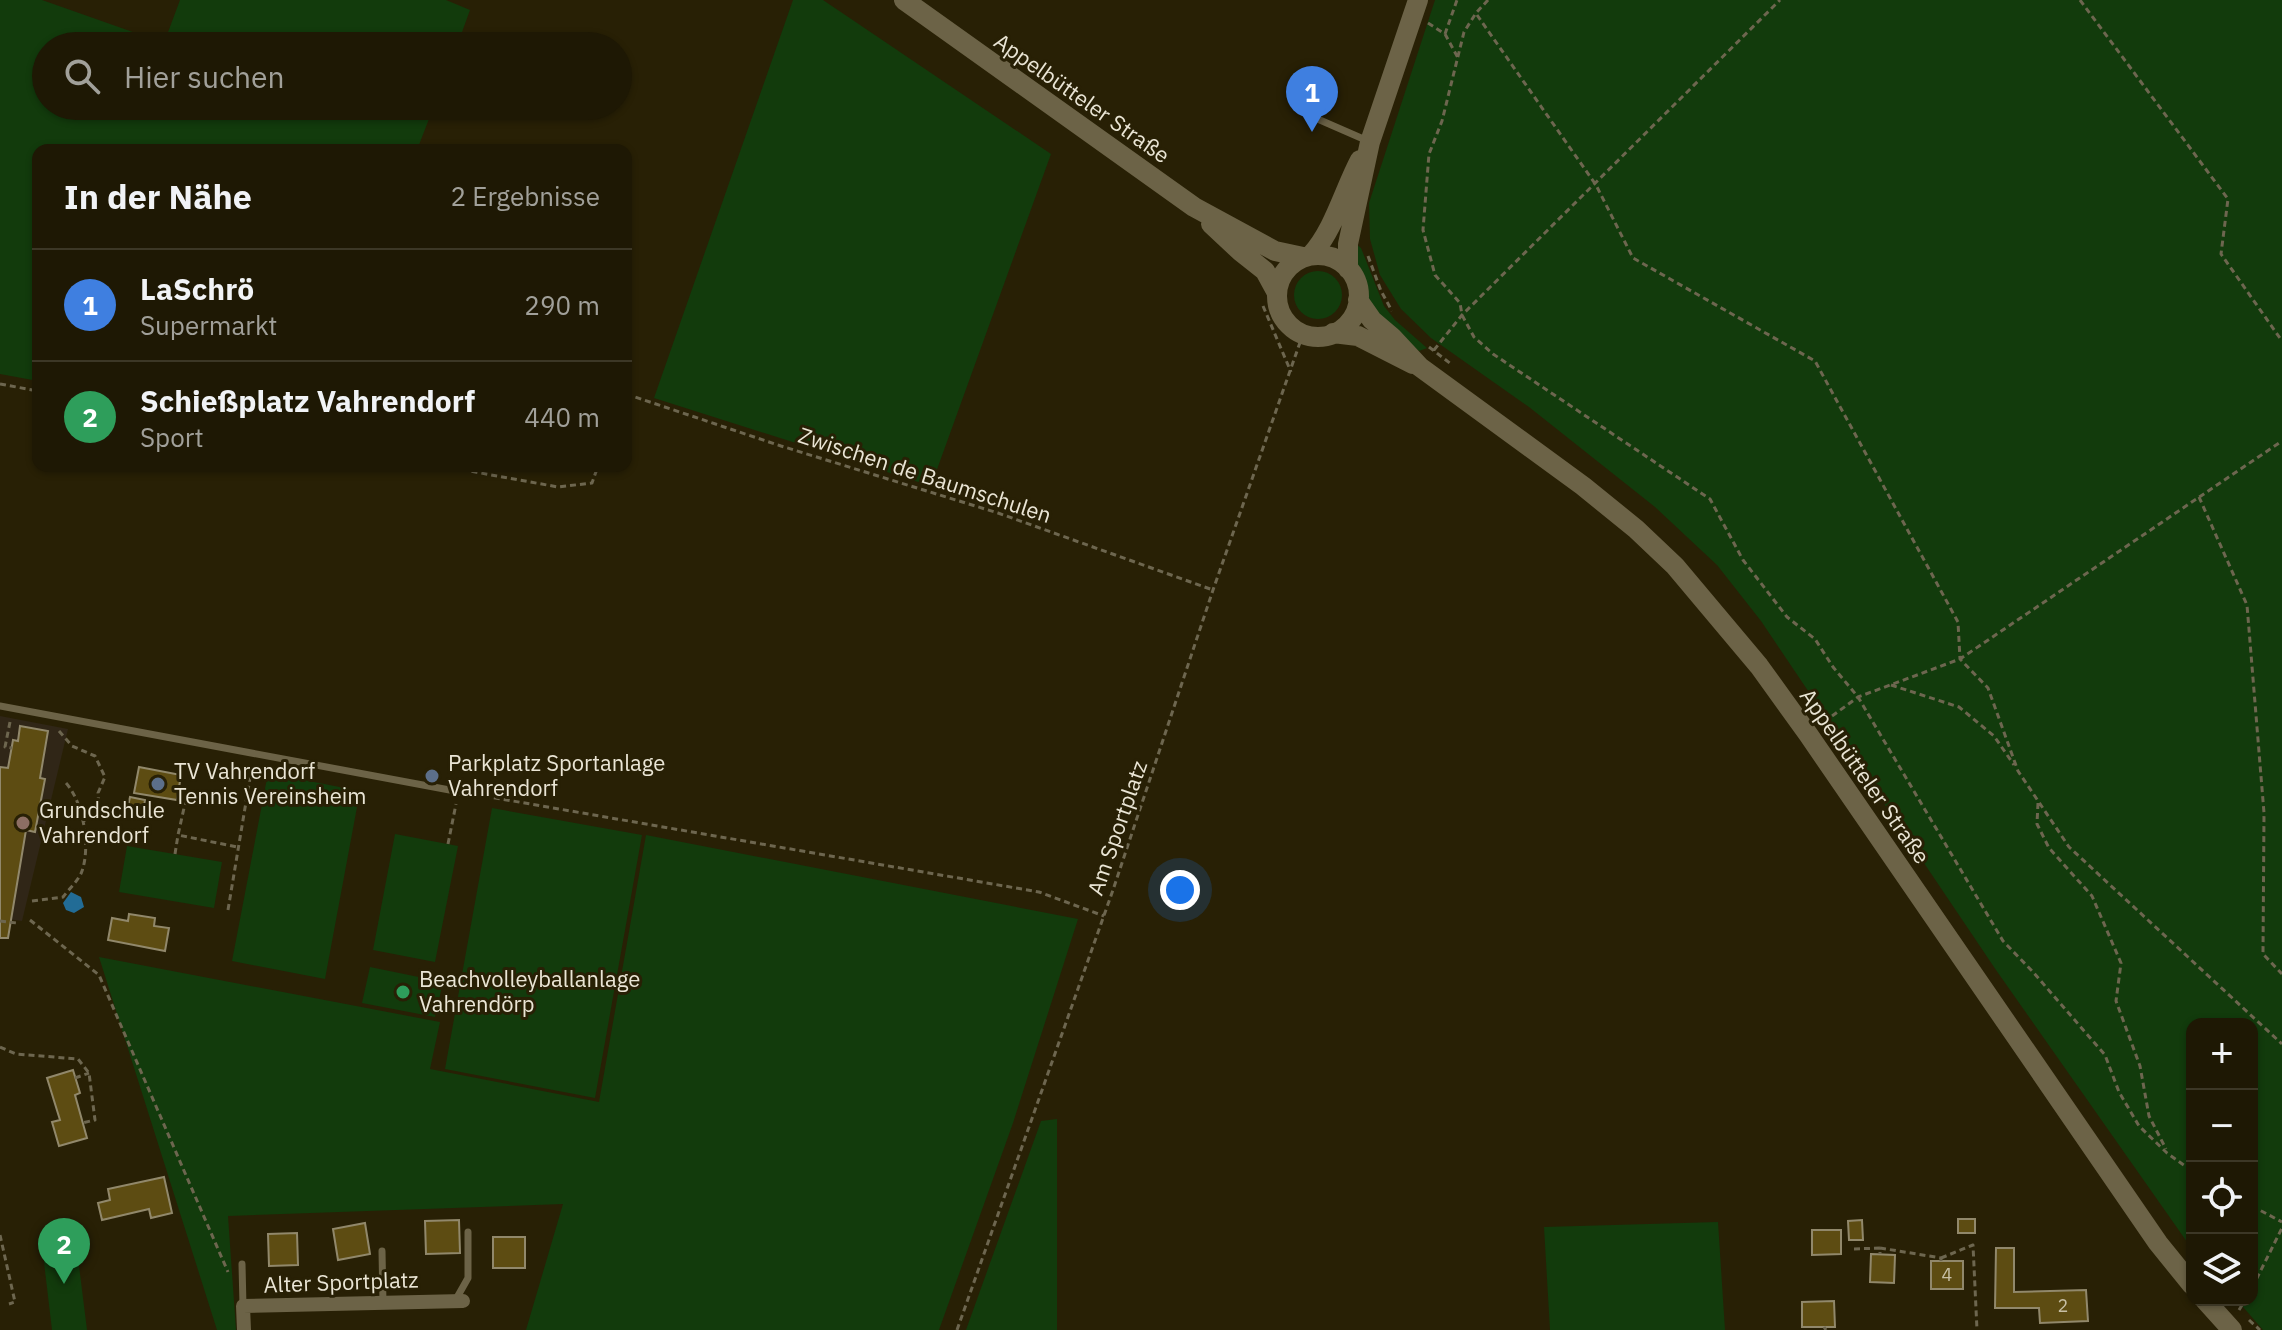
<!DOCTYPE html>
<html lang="de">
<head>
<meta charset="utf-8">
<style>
	body { margin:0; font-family:"IBM Plex Sans",sans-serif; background:#26210e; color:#f1f3f6 }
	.controls { position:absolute; right:24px; bottom:24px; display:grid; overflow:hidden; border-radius:16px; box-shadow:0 2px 6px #0004 }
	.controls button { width:72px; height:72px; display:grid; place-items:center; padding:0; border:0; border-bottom:2px solid #3c3726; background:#1e1804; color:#f1f3f6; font:40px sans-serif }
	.you { position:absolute; left:1180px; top:890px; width:28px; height:28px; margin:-20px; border:6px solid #fff; border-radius:50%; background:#1a73e8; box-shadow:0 0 0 12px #1a73e833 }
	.badge { display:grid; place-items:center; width:52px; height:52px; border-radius:50%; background:#56c9e1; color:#fff; font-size:26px; font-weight:700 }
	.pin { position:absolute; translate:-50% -66px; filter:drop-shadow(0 2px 4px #0008) }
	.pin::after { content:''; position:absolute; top:42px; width:28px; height:24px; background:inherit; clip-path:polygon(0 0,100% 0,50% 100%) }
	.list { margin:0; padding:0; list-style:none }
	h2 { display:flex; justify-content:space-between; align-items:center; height:104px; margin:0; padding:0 32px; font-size:34px }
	h2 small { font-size:26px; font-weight:400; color:#a1a09a }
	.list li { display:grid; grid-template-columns:52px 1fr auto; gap:24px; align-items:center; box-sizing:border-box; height:112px; padding:0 32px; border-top:2px solid #3c3726 }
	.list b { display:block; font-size:30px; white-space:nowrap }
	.list p { margin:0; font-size:26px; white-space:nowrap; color:#a1a09a }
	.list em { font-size:26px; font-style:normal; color:#a1a09a }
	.icon { flex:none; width:44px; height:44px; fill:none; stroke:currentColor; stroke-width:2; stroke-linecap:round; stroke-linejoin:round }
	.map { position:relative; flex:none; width:2282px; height:1330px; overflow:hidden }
	.search { position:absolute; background:#1e1804; box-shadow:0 2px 6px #0004; left:32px; top:32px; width:600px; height:88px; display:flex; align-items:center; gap:20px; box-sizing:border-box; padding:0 28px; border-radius:44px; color:#a1a09a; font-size:30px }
	.panel { position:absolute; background:#1e1804; box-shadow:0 2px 6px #0004; left:32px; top:144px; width:600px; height:328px; border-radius:16px }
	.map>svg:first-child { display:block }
	.education { fill:#302617 }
	.green { fill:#123b0c }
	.water { fill:#226c96 }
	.building { fill:#5d4c12; stroke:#91886b; stroke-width:2 }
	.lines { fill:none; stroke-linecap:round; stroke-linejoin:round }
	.path { stroke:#6d664f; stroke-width:3; stroke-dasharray:6 4; stroke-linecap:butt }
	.service { stroke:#6c6347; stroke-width:7 }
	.minor { stroke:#6c6347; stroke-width:14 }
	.secondary { stroke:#6c6347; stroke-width:20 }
	.service-dot { fill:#5c6f8a; stroke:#282005; stroke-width:3 }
	.education-dot { fill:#8d6e63; stroke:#282005; stroke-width:3 }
	.leisure-dot { fill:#2e9e5b; stroke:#282005; stroke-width:3 }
	.labels { text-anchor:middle; stroke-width:6; stroke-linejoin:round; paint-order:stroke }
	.number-label { font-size:18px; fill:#c7bfa4 }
	.street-label { font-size:22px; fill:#eae5d5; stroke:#282005 }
	.poi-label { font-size:22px; fill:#eae5d5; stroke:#282005; text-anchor:start }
</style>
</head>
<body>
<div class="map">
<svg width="2282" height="1330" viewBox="0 0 2282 1330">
	<rect width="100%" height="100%" fill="#282005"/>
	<!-- education -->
	<path class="education" d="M 0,716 L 68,729 L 22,921 L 0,918 Z"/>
	<!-- green -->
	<path class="green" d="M 0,0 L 42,0 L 164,43 L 180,0 L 446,0 L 470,10 L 457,46 L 46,46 L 46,106 L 434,106 L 417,150 L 38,150 L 38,381 L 0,374 Z
		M 793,0 L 823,0 L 1051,154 L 931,486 L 654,398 Z
		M 1435,0 L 2282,0 L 2282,1330 L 2263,1330 L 2237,1300 L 2252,1300 L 2252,1024 L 2192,1024 L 2192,1249 L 1996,970 L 1761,621 L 1717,565 L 1655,507 L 1529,407 L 1431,338 L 1401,309 L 1380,275 L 1370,239 L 1369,203 Z
		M 1355,243 L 1361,248 L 1384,306 L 1395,320 L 1427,348 L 1419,351 L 1389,327 L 1368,300 L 1365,284 L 1356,262 Z
		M1294 295a24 24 0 1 1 48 0a24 24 0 1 1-48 0Z
		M 268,773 L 360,791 L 325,979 L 232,961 Z
		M 492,808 L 642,835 L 595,1098 L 445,1069 Z
		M 395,834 L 458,846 L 435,962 L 373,950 Z
		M 646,835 L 1078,919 L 1013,1123 L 939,1330 L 526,1330 L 563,1204 L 228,1216 L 236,1330 L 217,1330 L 99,957 L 440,1022 L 430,1069 L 599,1102 Z
		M 127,846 L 222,862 L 214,908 L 119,892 Z
		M 370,967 L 443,982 L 435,1017 L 362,1003 Z
		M 1057,1119 L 1057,1330 L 966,1330 L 1041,1121 Z
		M 1718,1222 L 1725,1330 L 1550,1330 L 1544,1227 Z
		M 75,1234 L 87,1330 L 52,1330 L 41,1237 Z"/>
	<!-- water -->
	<path class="water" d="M 71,892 L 81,897 L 84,907 L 74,913 L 66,910 L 63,903 Z"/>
	<!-- building -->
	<path class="building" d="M 20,726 L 48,731 L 40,778 L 45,779 L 35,832 L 26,830 L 8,938 L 0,938 L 0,767 L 8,768 L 13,740 L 18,741 Z
		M 139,767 L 181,775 L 177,800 L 134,793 Z
		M 130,797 L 145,800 L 142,819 L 126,816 Z
		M 129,914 L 155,918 L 154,926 L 169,928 L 165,951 L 108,940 L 112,918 L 128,921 Z
		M 73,1070 L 80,1093 L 75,1095 L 87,1138 L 59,1146 L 52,1122 L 60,1120 L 47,1078 Z
		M 164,1177 L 172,1213 L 151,1218 L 149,1209 L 102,1220 L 98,1203 L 110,1200 L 108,1189 Z
		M 1958,1219 L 1975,1219 L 1975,1233 L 1958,1233 Z
		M 459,1220 L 460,1253 L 426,1254 L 425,1221 Z
		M 1862,1220 L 1863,1240 L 1849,1240 L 1848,1221 Z
		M 365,1223 L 370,1254 L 338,1260 L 333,1229 Z
		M 1812,1230 L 1841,1230 L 1841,1254 L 1812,1255 Z
		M 297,1233 L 298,1265 L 269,1266 L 268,1234 Z
		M 493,1237 L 525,1237 L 525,1268 L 493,1268 Z
		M 1996,1248 L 2014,1248 L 2014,1292 L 2086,1290 L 2088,1321 L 2040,1323 L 2039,1308 L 1995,1308 Z
		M 1871,1254 L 1895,1255 L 1894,1283 L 1870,1282 Z
		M 1931,1261 L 1963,1261 L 1963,1289 L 1931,1289 Z
		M 1834,1301 L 1835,1327 L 1802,1327 L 1802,1302 Z"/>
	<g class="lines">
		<!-- path -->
		<path class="path" d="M 1488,0 L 1476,13 L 1464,32 L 1442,121 L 1429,154 L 1423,230 L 1435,275 L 1460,303 L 1462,315 L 1474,337 L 1493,354 L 1710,499 L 1743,560 L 1787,617 L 1815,639 L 1833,667 L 1858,697 L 2003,941 L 2033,972 L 2105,1055 L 2119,1092 L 2139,1126 L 2167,1153 L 2192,1171
			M 2080,0 L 2228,199 L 2221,254 L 2282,341
			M 1477,15 L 1596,185 L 1633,258 L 1815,361 L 1958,622 L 1960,659 L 1988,688 L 2018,771 L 2069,847 L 2282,1044
			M 1428,23 L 1445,34 L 1457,0
			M 1445,34 L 1458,58
			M 1368,256 L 1381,291 L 1392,311
			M 1263,306 L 1291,372
			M 1429,347 L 1451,364
			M 1434,350 L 1462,315 L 1780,0
			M 0,384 L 38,391
			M 626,394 L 781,446 L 998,513 L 1213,590
			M 442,466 L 558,487 L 592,483 L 598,466
			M 2199,497 L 2247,605 L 2264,813 L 2263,954 L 2282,974
			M 1891,685 L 1959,707 L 1994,736 L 2014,765
			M 10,722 L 5,747 L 12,748
			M 1824,722 L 1858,697 L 1960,659 L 2282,441
			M 59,731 L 72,746 L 95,756 L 105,777 L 98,793 L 99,809 L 83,822
			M 484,796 L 1039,892 L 1104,916
			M 186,799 L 178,835 L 237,847
			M 2038,803 L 2037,824 L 2049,848 L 2092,896 L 2121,963 L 2116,1001 L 2140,1066 L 2149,1116 L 2166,1149
			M 448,844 L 456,804
			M 175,854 L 178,835
			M 32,901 L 63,897 C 69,889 79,880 82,871 C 91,846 83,799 64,781
			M 228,910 L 252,766
			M 30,920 L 99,975 L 228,1272
			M 0,921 L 17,923
			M 0,1047 L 16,1054 L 78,1059 L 89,1073 L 95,1120 L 82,1123
			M 75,1078 L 89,1073
			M 2252,1206 L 2282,1222
			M 0,1235 L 15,1302 L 9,1304
			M 1880,1248 L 1941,1258 L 1941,1261
			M 1854,1249 L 1880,1248 L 1880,1254
			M 1941,1258 L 1973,1245 L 1977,1330
			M 2252,1288 L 2282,1228
			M 2239,1310 L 2245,1300
			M 2249,1320 L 2260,1330
			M 1824,1327 L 1826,1330
			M 957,1330 L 1113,890 L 1213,590 L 1303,334"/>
		<!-- service -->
		<path class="service" d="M 1313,117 L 1368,141
			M 0,706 L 471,794
			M 382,1251 L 383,1303
			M 242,1264 L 243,1306
			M 455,1301 L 468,1278 L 468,1232"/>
		<!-- minor -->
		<path class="minor" d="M 244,1330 L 243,1306 L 463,1301"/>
		<!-- secondary -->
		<path class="secondary" d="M 904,0 L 1194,207 L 1275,251 L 1303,257
			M 1211,224 L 1241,252 L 1265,271 L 1277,293
			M1277 296a41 41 0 1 1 82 0a41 41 0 1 1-82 0Z
			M 1311,255 C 1334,230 1344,190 1360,160
			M 1348,269 L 1348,244 L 1370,142 L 1418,0
			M 1358,300 L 1372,320 L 1392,337 L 1420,367 L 1583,486 L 1636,529 L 1675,566 L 1759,666 L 1808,734 L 2158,1243 L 2192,1285
			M 1333,333 L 1358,336 L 1413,364
			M 2205,1300 L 2232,1330"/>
	</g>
	<!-- markers -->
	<g class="service-dot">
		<circle cx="432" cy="776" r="8"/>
		<circle cx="158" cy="784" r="8"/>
	</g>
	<circle class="education-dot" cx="23" cy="823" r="8"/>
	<circle class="leisure-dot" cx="403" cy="992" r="8"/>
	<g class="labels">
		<!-- number labels -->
		<g class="number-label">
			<text x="1947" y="1281">4</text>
			<text x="2063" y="1312">2</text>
		</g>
		<!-- street labels -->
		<g class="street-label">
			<text transform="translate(1082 98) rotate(35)" y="8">Appelbütteler Straße</text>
			<text transform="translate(925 475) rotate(18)" y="8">Zwischen de Baumschulen</text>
			<text transform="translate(1865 776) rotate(55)" y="8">Appelbütteler Straße</text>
			<text transform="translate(1117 828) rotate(-71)" y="8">Am Sportplatz</text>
			<text transform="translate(341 1282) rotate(-2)" y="8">Alter Sportplatz</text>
		</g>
		<!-- poi labels -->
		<g class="poi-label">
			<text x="448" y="771">Parkplatz Sportanlage<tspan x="448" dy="25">Vahrendorf</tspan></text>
			<text x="174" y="779">TV Vahrendorf<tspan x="174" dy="25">Tennis Vereinsheim</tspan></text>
			<text x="39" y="818">Grundschule<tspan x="39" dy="25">Vahrendorf</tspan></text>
			<text x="419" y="987">Beachvolleyballanlage<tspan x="419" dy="25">Vahrendörp</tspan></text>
		</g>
	</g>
</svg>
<div class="controls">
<button>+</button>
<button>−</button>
<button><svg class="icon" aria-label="locate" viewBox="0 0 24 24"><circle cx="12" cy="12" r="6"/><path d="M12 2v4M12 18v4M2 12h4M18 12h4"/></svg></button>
<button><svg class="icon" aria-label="layers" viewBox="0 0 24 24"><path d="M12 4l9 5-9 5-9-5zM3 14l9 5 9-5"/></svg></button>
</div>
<div class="you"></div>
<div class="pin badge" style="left:1312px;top:132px;background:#3f7fe0">1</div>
<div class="pin badge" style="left:64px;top:1284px;background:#2e9e5b">2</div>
<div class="search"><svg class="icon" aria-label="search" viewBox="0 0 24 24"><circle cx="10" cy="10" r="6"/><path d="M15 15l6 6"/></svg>Hier suchen</div>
<section class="panel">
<h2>In der Nähe<small>2 Ergebnisse</small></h2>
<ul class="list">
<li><span class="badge" style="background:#3f7fe0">1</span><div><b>LaSchrö</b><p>Supermarkt</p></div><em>290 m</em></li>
<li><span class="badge" style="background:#2e9e5b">2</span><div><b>Schießplatz Vahrendorf</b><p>Sport</p></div><em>440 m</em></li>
</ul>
</section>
</div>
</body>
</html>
